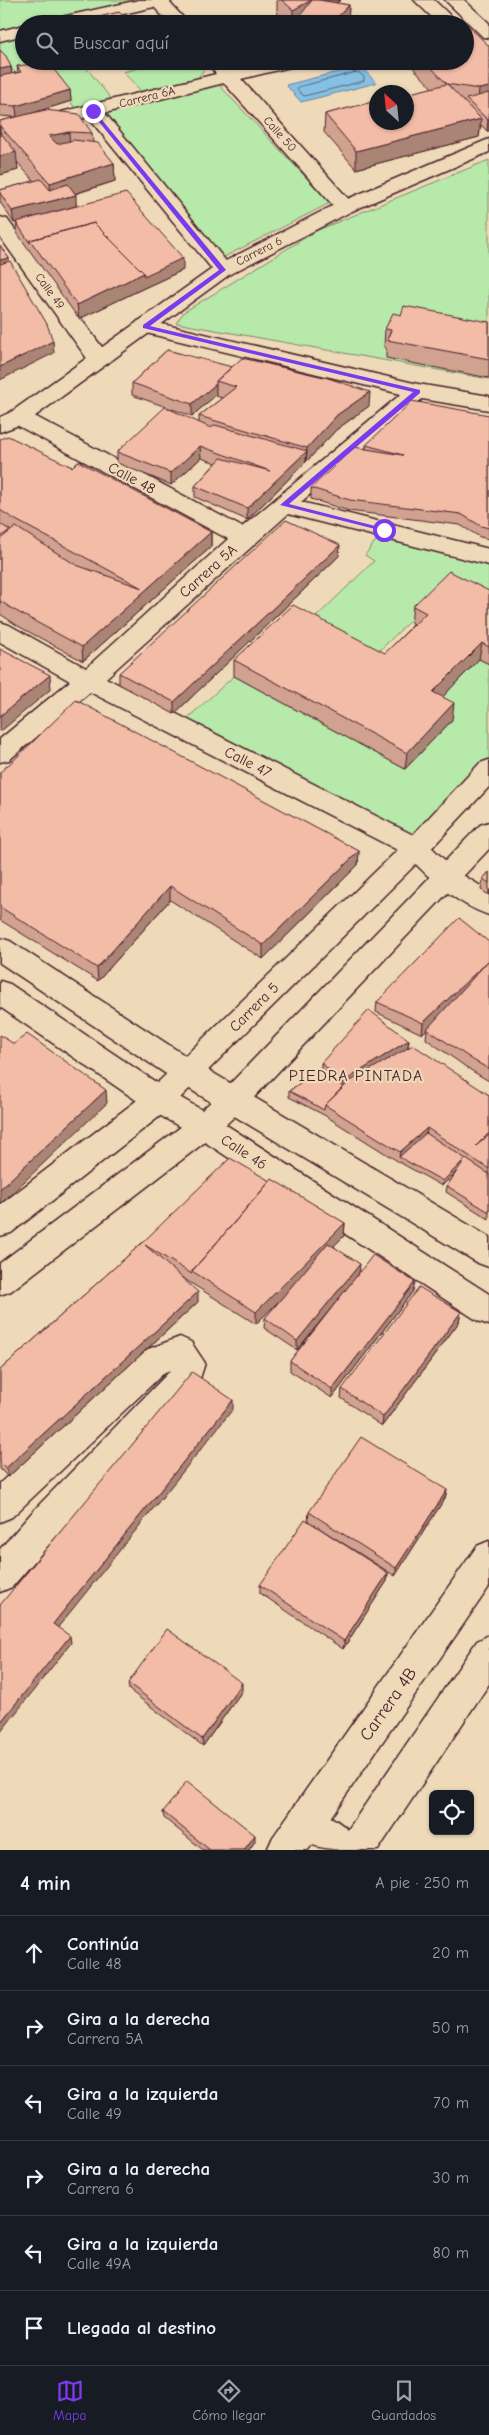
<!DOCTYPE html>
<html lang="es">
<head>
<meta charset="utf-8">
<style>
	body { margin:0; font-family:"Comic Neue",sans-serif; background:#242831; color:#f1f3f6 }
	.controls { position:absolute; right:15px; bottom:15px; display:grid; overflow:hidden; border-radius:8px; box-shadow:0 1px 4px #0004 }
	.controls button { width:45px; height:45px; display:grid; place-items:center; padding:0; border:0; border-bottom:1px solid #363941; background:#171b24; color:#f1f3f6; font:25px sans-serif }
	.compass { position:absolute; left:369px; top:85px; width:45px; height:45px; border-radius:50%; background:#171b24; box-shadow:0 1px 4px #0004; rotate:333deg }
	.stop { position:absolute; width:15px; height:15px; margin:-11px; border:4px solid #7c3aed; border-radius:50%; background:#fff }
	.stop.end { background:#7c3aed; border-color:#fff; box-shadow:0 1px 5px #0008 }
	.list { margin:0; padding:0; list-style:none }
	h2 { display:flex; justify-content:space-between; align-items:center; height:65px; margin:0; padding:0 20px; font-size:21px }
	h2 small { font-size:16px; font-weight:400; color:#9ea1a6 }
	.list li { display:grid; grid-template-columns:32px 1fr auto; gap:15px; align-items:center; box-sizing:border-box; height:75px; padding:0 20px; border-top:1px solid #363941 }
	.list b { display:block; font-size:19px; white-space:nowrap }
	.list p { margin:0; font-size:16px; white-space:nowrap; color:#9ea1a6 }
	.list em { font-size:16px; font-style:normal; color:#9ea1a6 }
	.icon { flex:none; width:28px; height:28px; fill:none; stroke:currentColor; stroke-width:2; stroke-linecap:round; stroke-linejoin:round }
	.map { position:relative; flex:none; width:489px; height:1850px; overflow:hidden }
	.search { position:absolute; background:#171b24; box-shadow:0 1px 4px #0004; left:15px; right:15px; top:15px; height:55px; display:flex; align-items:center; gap:12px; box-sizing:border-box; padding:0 18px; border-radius:28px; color:#9ea1a6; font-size:19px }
	.sheet { height:515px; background:#171b24 }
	nav { display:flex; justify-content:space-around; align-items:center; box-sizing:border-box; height:70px; border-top:1px solid #363941; background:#171b24; font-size:14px; color:#9ea1a6 }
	nav a { display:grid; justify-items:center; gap:2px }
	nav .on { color:#7c3aed }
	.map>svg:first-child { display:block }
	.green { fill:#b7eaaa; stroke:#80846a }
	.water { fill:#84c1e4; stroke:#6d809a }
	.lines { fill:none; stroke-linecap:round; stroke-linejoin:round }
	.shore { stroke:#616075; stroke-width:1 }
	.street-casing { stroke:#4a1f2b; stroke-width:3 }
	.secondary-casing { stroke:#4a1f2b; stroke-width:3 }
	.street { fill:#eedab8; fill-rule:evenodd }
	.secondary { fill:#eedab8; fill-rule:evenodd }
	.wall { fill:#d1a290; stroke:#4a1f2b }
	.shaded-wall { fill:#aa8475; stroke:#4a1f2b }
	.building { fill:#f3bca7; stroke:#4a1f2b }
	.route { fill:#7c3aed }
	.labels { text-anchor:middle; stroke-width:4.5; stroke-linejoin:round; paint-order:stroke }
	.far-street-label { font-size:12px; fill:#4a1f2b; stroke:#eedab8 }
	.street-label { font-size:15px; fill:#4a1f2b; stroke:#eedab8 }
	.neighbourhood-label { font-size:16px; letter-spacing:1px; fill:#4a1f2b; stroke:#eedab8 }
	.near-street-label { font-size:18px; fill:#4a1f2b; stroke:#eedab8 }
</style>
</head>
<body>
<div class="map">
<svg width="489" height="1850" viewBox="0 0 489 1850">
	<rect width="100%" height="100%" fill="#eedab8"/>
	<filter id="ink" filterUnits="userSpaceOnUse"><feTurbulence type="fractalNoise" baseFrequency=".02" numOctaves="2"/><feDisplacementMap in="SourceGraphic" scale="10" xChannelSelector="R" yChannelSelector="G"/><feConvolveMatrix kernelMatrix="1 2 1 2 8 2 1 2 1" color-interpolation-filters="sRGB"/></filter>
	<g filter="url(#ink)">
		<!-- green -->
		<path class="green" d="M 0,0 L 157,0 L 54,24 L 24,24 L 24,30 L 0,35 Z
			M 24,34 L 24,61 L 81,61 L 112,100 L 76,109 L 49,74 L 18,77 L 0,53 L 0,39 Z
			M 166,61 L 195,61 L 205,68 L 195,82 L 144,94 L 123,72 Z
			M 218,84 L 330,203 L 222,258 L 99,113 Z
			M 489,160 L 489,379 L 176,323 L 184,312 L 318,230 Z
			M 384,530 L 489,557 L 489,608 L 439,592 L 375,655 L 311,622 L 374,561 L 365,555 Z
			M 479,659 L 489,664 L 489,770 L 416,848 L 179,726 L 234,676 L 405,769 L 431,709 Z"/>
		<!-- water -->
		<path class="water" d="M 361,66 L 376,83 L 301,102 L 286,85 Z"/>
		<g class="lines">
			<!-- shore -->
			<path class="shore" d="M 358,72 L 364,77 L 364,81 L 304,96 L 297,90 L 299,87 Z"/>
			<!-- street casing -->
			<g class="street-casing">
				<path id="street" d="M 139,0 L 172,0 L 170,3 L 189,24 L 170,24 L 154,7 L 80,24 L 45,24 L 48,20 Z
					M 414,0 L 434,0 L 459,24 L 439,24 Z
					M 445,0 L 464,0 L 489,23 L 489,38 L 483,37 Z
					M 24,25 L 24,35 L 0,41 L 0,31 Z
					M 270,61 L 302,61 L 299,65 L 241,79 L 352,203 L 355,207 L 352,211 L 345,213 L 338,211 L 224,83 L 105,113 L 230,266 L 233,270 L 230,274 L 223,276 L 216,274 L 88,117 L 0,139 L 0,127 L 216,74 L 210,66 L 212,62 L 226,62 L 233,70 Z
					M 0,217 L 7,219 L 107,354 L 110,359 L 107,364 L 99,366 L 91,364 L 0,237 Z
					M 145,320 L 418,384 L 489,396 L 489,410 L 422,399 L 301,502 L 489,549 L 489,565 L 288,514 L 106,678 L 425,841 L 456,871 L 489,891 L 489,915 C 456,904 430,879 407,855 L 90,692 L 9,760 L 0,762 L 0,739 L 70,681 L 0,642 L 0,622 L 9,625 L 86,668 L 228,539 L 11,422 L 8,417 L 11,412 L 19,410 L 27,412 L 242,527 L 401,394 L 138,331 L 134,326 L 138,321 Z
					M 0,938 L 10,941 L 198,1064 L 489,1237 L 489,1267 L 478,1263 L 178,1082 L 0,963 Z
					M 0,981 L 10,984 L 169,1091 L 214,1117 L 489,1294 L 489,1325 L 478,1321 L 194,1135 L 149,1109 L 0,1007 Z
					M 180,1337 L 191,1342 L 205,1363 L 196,1391 L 59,1533 L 12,1587 L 0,1592 L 0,1549 L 35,1509 L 171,1370 L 165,1372 L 12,1517 L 0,1522 L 0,1483 L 143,1351 Z
					M 305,1804 C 326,1813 354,1828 363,1850 C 331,1850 301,1850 286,1823 L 292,1810 Z"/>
			</g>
			<!-- secondary casing -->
			<g class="secondary-casing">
				<path id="secondary" d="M 489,139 L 489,152 L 352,211 L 230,274 L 27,422 L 0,432 L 0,417 L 11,412 L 216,266 L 338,203 Z
					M 489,760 L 489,787 L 425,855 L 169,1109 L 11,1233 L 0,1236 L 0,1205 L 149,1091 L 407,841 L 480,763 Z
					M 489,822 L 489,849 L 244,1108 L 214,1135 L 11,1291 L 0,1295 L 0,1263 L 194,1117 L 224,1090 L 480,825 Z
					M 489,1541 L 489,1587 L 308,1850 L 267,1850 L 273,1837 L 477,1546 Z
					M 489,1635 L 489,1684 L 378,1850 L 337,1850 L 343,1837 L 477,1641 Z"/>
			</g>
			<!-- street -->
			<use href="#street" class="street"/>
			<!-- secondary -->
			<use href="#secondary" class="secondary"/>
		</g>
		<!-- wall -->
		<path class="wall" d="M 277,0 L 341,0 L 336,3 L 349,5 L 348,23 L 347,24 L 289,24 L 277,13 Z
			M 489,46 L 489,131 L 487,131 L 481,125 L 479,137 L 356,169 L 324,132 L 325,114 L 432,88 L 407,61 L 465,61 Z
			M 0,50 L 11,67 L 12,74 L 18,72 L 17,66 L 70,90 L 71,101 L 30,114 L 92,133 L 93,142 L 114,163 L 115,181 L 75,194 L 76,206 L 183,270 L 144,288 L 79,319 L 17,233 L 16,222 L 14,223 L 0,202 L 0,190 L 34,181 L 17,162 L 18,170 L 0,175 L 0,121 L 16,117 L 0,116 Z
			M 401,315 L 489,322 L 489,378 L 386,358 L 386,348 L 384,347 L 385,329 Z
			M 167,350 L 369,406 L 336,430 L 306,462 L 247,520 L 195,497 L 195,486 L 216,463 L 201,458 L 171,485 L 117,463 L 117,452 L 199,423 L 199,416 L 222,398 L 216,396 L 216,395 L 192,416 L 132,395 L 132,383 Z
			M 489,415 L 489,539 L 480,537 L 460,525 L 349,511 L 311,499 L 311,488 L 366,449 L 366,445 Z
			M 0,439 L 72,467 L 211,532 L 211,547 L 83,661 L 18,626 L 0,614 Z
			M 339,556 L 174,714 L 119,684 L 119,673 Z
			M 489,591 L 489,664 L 479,659 L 442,697 L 452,720 L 405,769 L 234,676 L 234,660 L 385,653 L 414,624 L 411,623 L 413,606 Z
			M 0,772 L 359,851 L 358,865 L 263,959 L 170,900 L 98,981 L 0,920 Z
			M 489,872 L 489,895 L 481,890 L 483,879 Z
			M 489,942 L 489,1081 L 472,1071 L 426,1039 L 427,1029 L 422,1034 L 376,1012 L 377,1002 Z
			M 409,1040 L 408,1048 L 489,1095 L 489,1219 L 446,1192 L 447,1186 L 456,1172 L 442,1186 L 399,1162 L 324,1115 L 289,1097 L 289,1091 L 321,1068 L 321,1063 Z
			M 345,1223 L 344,1236 L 334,1246 L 359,1272 L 413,1291 L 332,1398 L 290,1371 L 290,1361 L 341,1296 L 297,1350 L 264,1328 L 265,1318 L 283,1297 L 256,1324 L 178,1275 L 198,1302 L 8,1477 L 0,1469 L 0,1370 L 142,1243 Z
			M 461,1312 L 459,1322 L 382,1426 L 341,1398 L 342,1389 Z
			M 447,1490 L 445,1498 L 395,1576 L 308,1521 L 309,1512 Z
			M 388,1573 L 387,1581 L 343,1649 L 260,1593 L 260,1585 Z
			M 128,1683 L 242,1691 L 203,1746 L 129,1690 Z
			M 163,1812 L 255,1841 L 249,1850 L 203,1850 L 164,1818 Z"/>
		<!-- shaded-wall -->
		<path class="shaded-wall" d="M 312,0 L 312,17 L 300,24 L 293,24 L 293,10 Z
			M 317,0 L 341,0 L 316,13 Z
			M 349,5 L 348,23 L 347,24 L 331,24 Z
			M 11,67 L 12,78 L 0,81 L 0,69 Z
			M 489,87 L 489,104 L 477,107 L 479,89 Z
			M 70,90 L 71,101 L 17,118 L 16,106 Z
			M 481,119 L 479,137 L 356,169 L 356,151 Z
			M 488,120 L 489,120 L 489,131 L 487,131 Z
			M 69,132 L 70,150 L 50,153 L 49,136 Z
			M 16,152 L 18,170 L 0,175 L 0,156 Z
			M 114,163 L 115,181 L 51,201 L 50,183 Z
			M 76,195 L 76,206 L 14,223 L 12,211 Z
			M 9,258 L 11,273 L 0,276 L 0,260 Z
			M 183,258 L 183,270 L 144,288 L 79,319 L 77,305 L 144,273 Z
			M 53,341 L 54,353 L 0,380 L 0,367 Z
			M 216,384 L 216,395 L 192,416 L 192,404 Z
			M 370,392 L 369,406 L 336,430 L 306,462 L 307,448 L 337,415 Z
			M 200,446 L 201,458 L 171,485 L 171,473 Z
			M 307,451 L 306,462 L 247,520 L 247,508 Z
			M 211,532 L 211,547 L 83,661 L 82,647 Z
			M 340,545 L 339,556 L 174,714 L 174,702 Z
			M 482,643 L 479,659 L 431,709 L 433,692 Z
			M 50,675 L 51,689 L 0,732 L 0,716 Z
			M 454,703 L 452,720 L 405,769 L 407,753 Z
			M 359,851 L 358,865 L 263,959 L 263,945 Z
			M 170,886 L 170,900 L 98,981 L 97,968 Z
			M 489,960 L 487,971 L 422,1034 L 423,1023 Z
			M 409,1040 L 407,1051 L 327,1107 L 343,1087 L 343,1082 Z
			M 106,1090 L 107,1103 L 5,1200 L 0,1203 L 0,1189 Z
			M 427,1128 L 426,1138 L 399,1157 L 400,1152 Z
			M 465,1159 L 464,1164 L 442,1186 L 443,1181 Z
			M 345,1223 L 344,1236 L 256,1324 L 256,1312 Z
			M 360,1264 L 359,1274 L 297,1350 L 297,1341 Z
			M 415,1282 L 413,1291 L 332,1398 L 332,1389 Z
			M 198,1292 L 198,1302 L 8,1477 L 6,1468 Z
			M 461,1312 L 459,1322 L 382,1426 L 383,1417 Z
			M 233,1400 L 233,1409 L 55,1631 L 53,1624 Z
			M 447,1490 L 445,1498 L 395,1576 L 396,1568 Z
			M 388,1573 L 387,1581 L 343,1649 L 344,1641 Z
			M 70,1636 L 71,1643 L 0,1733 L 0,1723 Z
			M 242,1683 L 242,1691 L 203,1746 L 202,1739 Z
			M 255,1835 L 255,1841 L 249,1850 L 244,1850 Z"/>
		<!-- building -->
		<path class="building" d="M 282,0 L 312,0 L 293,10 Z
			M 312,0 L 319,0 L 349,5 L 331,24 L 294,24 Z
			M 119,12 L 131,24 L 71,24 Z
			M 465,23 L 489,46 L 489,87 L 479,89 L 447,84 L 425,61 L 465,61 L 465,24 L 460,24 Z
			M 0,50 L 6,56 L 11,67 L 0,69 Z
			M 48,62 L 70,90 L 16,106 L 0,105 L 0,76 L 21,72 L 17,66 Z
			M 447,84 L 481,119 L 356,151 L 325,114 L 376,101 L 376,122 L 406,122 L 406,94 Z
			M 489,93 L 489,120 L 488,120 L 466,99 Z
			M 45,110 L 79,114 L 92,133 L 69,132 L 49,136 L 57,144 L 74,140 L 98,143 L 114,163 L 50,183 L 0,126 L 0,121 Z
			M 0,132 L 16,152 L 0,156 Z
			M 41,179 L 50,190 L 68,184 L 76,195 L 12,211 L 0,193 L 0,190 Z
			M 126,193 L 183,258 L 144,276 L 144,273 L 94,223 L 30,240 L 30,243 L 16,222 Z
			M 94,223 L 144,273 L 77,305 L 30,240 Z
			M 0,246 L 9,258 L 0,260 Z
			M 10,261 L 47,324 L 53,341 L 0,367 L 0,264 Z
			M 404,306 L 489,322 L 489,359 L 387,340 L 391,330 L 385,329 L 393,313 L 401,315 Z
			M 167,350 L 232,367 L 216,381 L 216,384 L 192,404 L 132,383 Z
			M 242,358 L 328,378 L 370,392 L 337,415 L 307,448 L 199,416 L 236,387 L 216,381 Z
			M 412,401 L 489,415 L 489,528 L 481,526 L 461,514 L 350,500 L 311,488 L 354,447 L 403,455 L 366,445 Z
			M 165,407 L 211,428 L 215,425 L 307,451 L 247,508 L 195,486 L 221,458 L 270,471 L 200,446 L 171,473 L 117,452 Z
			M 8,436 L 72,467 L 78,461 L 211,532 L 82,647 L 16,611 L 0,601 L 0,539 L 16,527 L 76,565 L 142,588 L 14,519 L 0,510 L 0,439 Z
			M 286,520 L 340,545 L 174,702 L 119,673 Z
			M 0,524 L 10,530 L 0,537 Z
			M 449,571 L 489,591 L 489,647 L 482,643 L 433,692 L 454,703 L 407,753 L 234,660 L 293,605 L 385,653 L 426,613 L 413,606 Z
			M 0,649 L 50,675 L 0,716 Z
			M 76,700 L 359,851 L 263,945 L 170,886 L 97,968 L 0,907 L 0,772 L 15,759 Z
			M 489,872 L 489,883 L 483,879 Z
			M 459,918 L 489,942 L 489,1069 L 473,1060 L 427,1029 L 489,960 L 423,1023 L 377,1002 Z
			M 369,1010 L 409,1040 L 343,1082 L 321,1063 Z
			M 27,1034 L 106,1090 L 0,1189 L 0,1035 L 14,1044 Z
			M 413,1045 L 489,1095 L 489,1133 L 476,1146 L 489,1135 L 489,1169 L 427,1128 L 400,1152 L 325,1105 L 349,1082 Z
			M 321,1068 L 343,1087 L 325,1105 L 324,1110 L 289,1091 Z
			M 426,1133 L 489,1174 L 489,1212 L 447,1186 L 465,1159 L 443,1181 L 399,1157 Z
			M 230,1158 L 270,1181 L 192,1271 L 192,1274 L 145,1245 L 198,1292 L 6,1468 L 0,1462 L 0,1370 L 142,1243 Z
			M 272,1179 L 345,1223 L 256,1312 L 192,1271 Z
			M 328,1243 L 360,1264 L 297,1341 L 265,1318 Z
			M 373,1255 L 415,1282 L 332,1389 L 290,1361 Z
			M 419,1287 L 461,1312 L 383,1417 L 342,1389 Z
			M 192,1372 L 233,1400 L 53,1624 L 70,1636 L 0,1723 L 0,1605 Z
			M 361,1437 L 447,1490 L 396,1568 L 309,1512 Z
			M 305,1519 L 388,1573 L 344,1641 L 260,1585 Z
			M 167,1629 L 242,1683 L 202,1739 L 128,1683 Z
			M 187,1781 L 255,1835 L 244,1850 L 210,1850 L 163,1812 Z"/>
	</g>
	<!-- route -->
	<path class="route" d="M 93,109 L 226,270 L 150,326 L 420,390 L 420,393 L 289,504 L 387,529 L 387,532 L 280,505 L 413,392 L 143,328 L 143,325 L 219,270 L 91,112 Z"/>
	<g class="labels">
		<!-- far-street labels -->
		<g class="far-street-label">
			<text transform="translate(147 97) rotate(-14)" y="4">Carrera 6A</text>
			<text transform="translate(280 134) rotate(48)" y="4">Calle 50</text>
			<text transform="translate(259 251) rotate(-27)" y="4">Carrera 6</text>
			<text transform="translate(50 291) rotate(54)" y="4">Calle 49</text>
		</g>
		<!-- street labels -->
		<g class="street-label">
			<text transform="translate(132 478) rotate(28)" y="5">Calle 48</text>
			<text transform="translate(208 571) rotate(-42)" y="5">Carrera 5A</text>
			<text transform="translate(248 762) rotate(27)" y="5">Calle 47</text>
			<text transform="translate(254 1007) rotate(-45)" y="5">Carrera 5</text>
			<text transform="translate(244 1152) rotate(33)" y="5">Calle 46</text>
		</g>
		<!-- neighbourhood labels -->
		<g class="neighbourhood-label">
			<text x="356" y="1081">PIEDRA PINTADA</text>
		</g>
		<!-- near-street labels -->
		<g class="near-street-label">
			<text transform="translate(388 1704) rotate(-55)" y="6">Carrera 4B</text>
		</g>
	</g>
</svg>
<div class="controls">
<button><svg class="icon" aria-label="locate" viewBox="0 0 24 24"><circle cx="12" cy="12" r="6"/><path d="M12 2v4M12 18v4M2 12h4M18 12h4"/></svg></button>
</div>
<svg class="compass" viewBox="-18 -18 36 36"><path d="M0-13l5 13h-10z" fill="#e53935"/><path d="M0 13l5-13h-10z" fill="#9ea1a6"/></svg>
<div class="stop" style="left:384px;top:530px"></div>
<div class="stop end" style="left:93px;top:111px"></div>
<div class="search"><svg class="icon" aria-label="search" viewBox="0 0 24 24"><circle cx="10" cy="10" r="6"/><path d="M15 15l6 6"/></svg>Buscar aquí</div>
</div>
<section class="sheet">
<h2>4 min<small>A pie · 250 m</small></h2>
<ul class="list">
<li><svg class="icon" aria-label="ahead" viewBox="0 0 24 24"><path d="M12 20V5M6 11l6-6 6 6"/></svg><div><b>Continúa</b><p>Calle 48</p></div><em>20 m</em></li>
<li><svg class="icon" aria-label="right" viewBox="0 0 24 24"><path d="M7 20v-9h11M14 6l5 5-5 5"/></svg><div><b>Gira a la derecha</b><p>Carrera 5A</p></div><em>50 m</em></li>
<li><svg class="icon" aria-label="left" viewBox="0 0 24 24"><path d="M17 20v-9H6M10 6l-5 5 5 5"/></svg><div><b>Gira a la izquierda</b><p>Calle 49</p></div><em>70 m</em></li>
<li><svg class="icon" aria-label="right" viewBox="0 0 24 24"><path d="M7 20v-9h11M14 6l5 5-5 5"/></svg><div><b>Gira a la derecha</b><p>Carrera 6</p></div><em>30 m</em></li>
<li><svg class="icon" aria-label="left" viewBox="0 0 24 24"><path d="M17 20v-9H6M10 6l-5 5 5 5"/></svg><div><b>Gira a la izquierda</b><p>Calle 49A</p></div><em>80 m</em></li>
<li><svg class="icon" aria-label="arrive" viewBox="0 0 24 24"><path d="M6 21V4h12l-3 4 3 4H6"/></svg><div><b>Llegada al destino</b></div></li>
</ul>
</section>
<nav>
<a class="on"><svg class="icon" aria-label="map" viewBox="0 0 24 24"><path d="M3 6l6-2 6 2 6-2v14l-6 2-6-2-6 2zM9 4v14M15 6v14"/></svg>Mapa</a>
<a><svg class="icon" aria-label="directions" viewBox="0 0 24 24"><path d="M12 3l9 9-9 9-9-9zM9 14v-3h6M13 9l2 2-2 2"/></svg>Cómo llegar</a>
<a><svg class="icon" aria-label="saved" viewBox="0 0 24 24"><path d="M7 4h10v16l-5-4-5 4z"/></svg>Guardados</a>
</nav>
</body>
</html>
